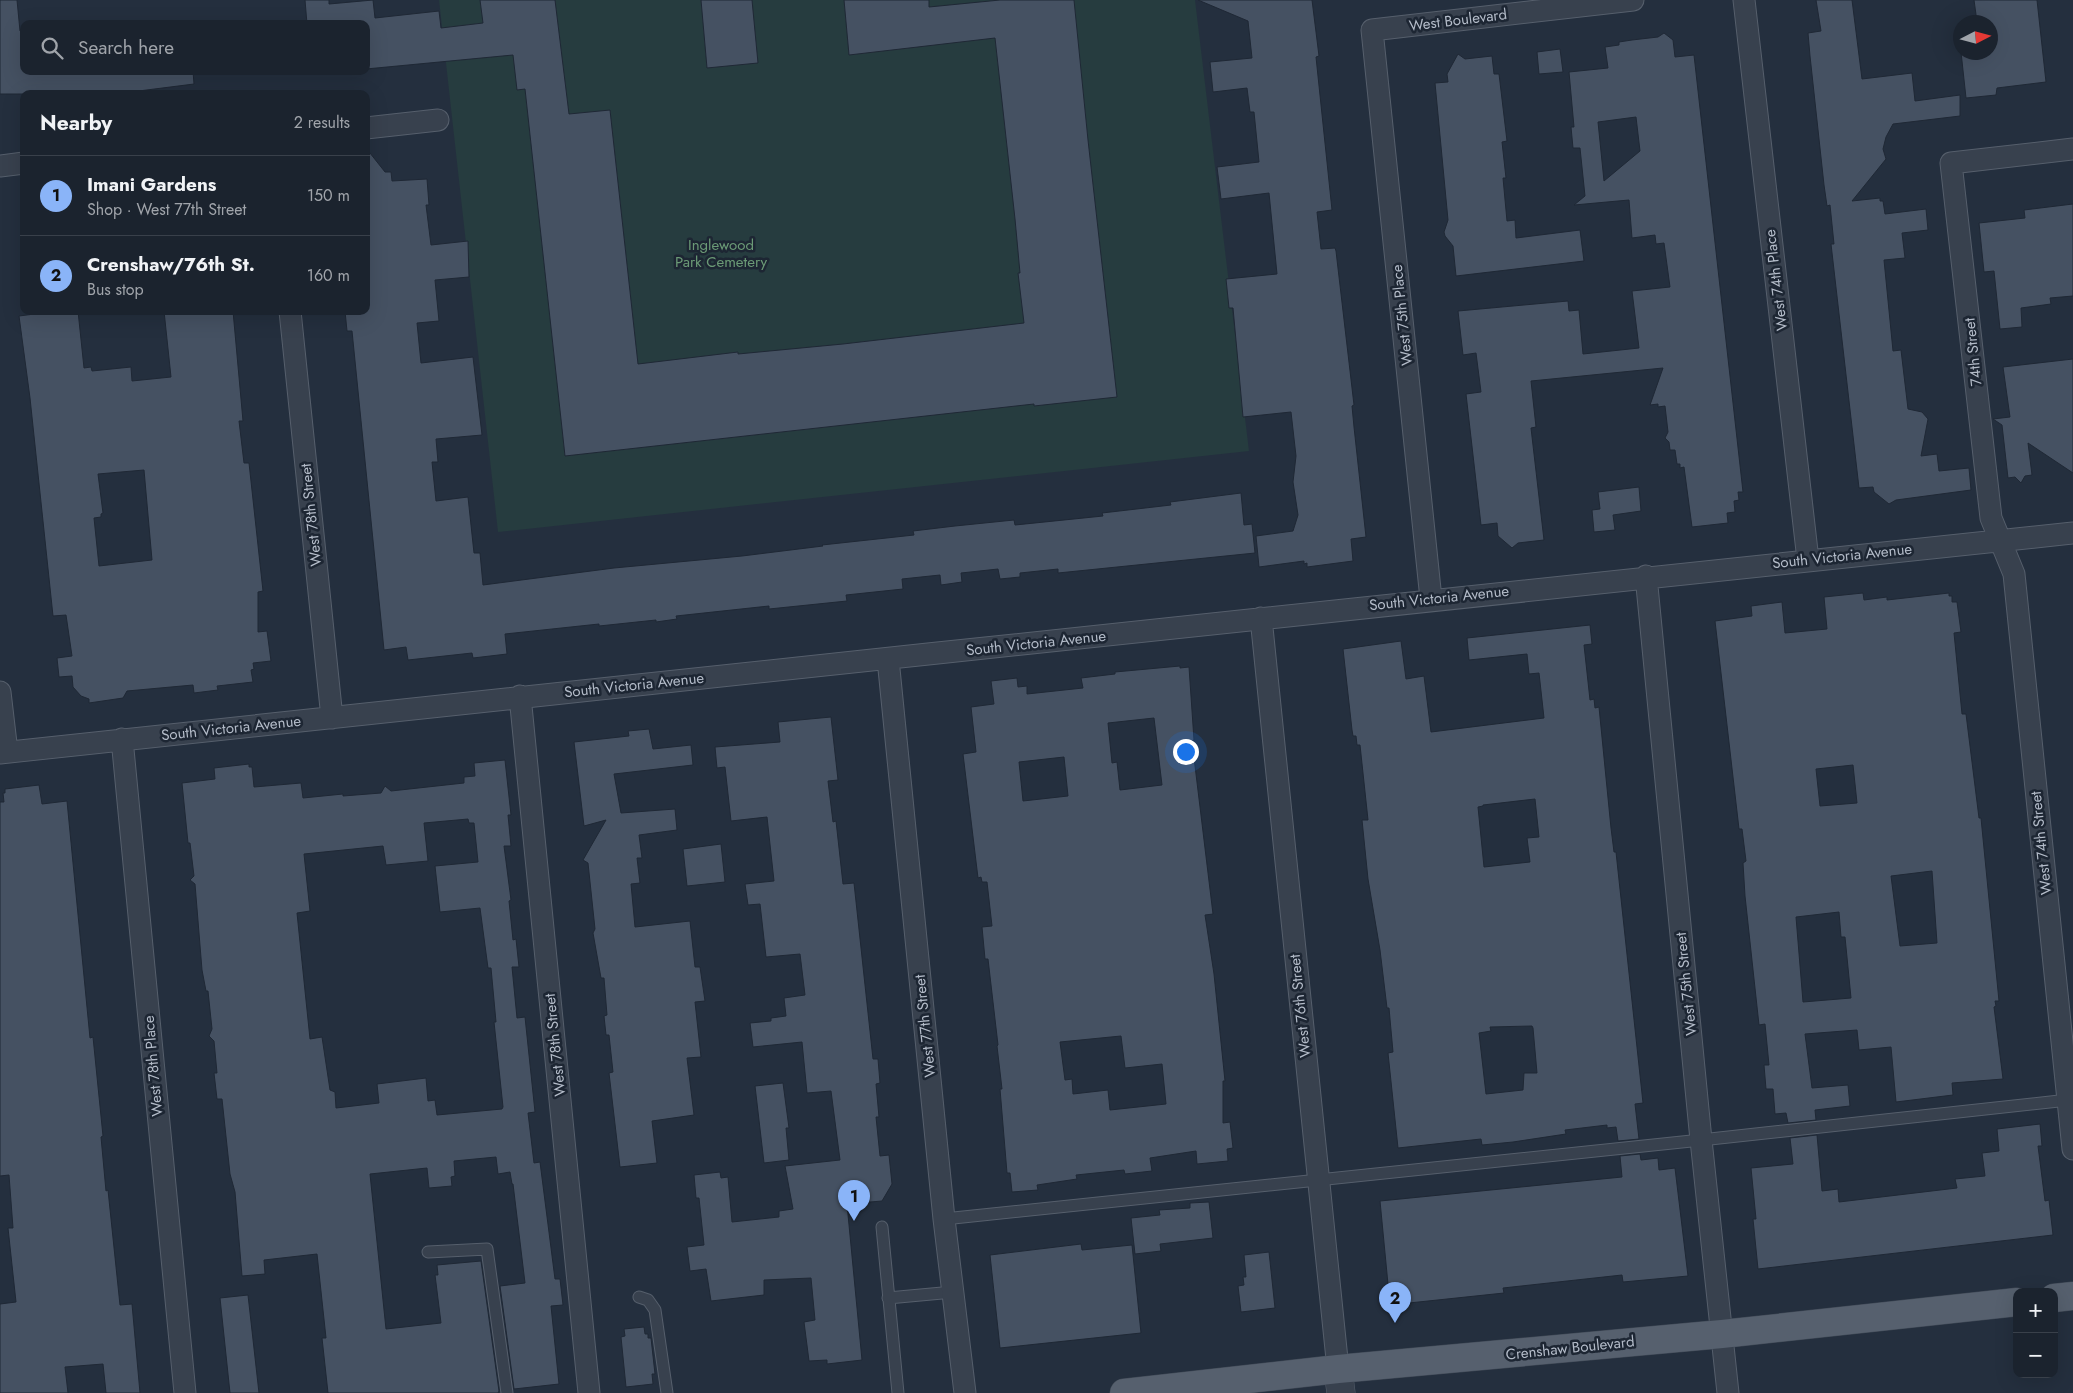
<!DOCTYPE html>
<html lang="en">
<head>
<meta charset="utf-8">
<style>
	body { margin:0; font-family:Jost,sans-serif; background:#242b36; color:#f1f3f6 }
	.controls { position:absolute; right:15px; bottom:15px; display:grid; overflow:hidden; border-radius:10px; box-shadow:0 5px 20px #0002 }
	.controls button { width:45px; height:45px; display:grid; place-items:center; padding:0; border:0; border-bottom:1px solid #39404a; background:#1b232e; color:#f1f3f6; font:25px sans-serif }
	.compass { position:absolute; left:1953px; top:15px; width:45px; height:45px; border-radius:50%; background:#1b232e; box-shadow:0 5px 20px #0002; rotate:84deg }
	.you { position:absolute; left:1185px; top:751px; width:18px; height:18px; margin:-12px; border:4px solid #fff; border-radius:50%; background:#1a73e8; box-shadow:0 0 0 8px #1a73e833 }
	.badge { display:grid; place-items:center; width:32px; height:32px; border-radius:50%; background:#8ab4f8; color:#111; font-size:16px; font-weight:700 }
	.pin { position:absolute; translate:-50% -41px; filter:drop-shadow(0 1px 2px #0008) }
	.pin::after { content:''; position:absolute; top:26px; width:18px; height:15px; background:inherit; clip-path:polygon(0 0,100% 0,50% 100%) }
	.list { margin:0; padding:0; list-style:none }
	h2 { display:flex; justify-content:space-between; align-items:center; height:65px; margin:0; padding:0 20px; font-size:21px }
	h2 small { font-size:16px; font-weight:400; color:#a0a4aa }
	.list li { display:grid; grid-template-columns:32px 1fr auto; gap:15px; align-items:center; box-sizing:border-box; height:80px; padding:0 20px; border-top:1px solid #39404a }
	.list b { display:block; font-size:19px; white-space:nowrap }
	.list p { margin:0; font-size:16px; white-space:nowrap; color:#a0a4aa }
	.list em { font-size:16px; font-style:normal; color:#a0a4aa }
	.icon { flex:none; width:28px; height:28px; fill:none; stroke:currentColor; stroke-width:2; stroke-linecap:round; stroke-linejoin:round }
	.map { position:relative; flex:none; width:2073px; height:1393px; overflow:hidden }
	.search { position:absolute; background:#1b232e; box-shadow:0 5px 20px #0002; left:20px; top:20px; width:350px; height:55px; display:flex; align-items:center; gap:12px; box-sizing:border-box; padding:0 18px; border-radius:10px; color:#a0a4aa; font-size:19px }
	.panel { position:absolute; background:#1b232e; box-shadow:0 5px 20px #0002; left:20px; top:90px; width:350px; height:225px; border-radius:10px }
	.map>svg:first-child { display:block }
	.green { fill:#263c3f }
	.building { fill:#455162; stroke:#1f2835; fill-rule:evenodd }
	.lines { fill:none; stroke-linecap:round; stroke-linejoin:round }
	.service-casing { stroke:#565f6c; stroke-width:13 }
	.minor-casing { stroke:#565f6c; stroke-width:23 }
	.tertiary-casing { stroke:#565f6c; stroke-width:29 }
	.primary-casing { stroke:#414a57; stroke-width:29 }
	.service { stroke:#38414e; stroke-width:11 }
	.minor { stroke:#38414e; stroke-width:21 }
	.tertiary { stroke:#38414e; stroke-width:28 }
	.primary { stroke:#56606e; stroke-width:28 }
	.labels { text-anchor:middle; stroke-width:5; stroke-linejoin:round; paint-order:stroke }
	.street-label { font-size:15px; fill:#b4bcc9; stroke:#1d2633 }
	.park-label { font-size:15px; fill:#6b9a76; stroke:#1d2633 }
</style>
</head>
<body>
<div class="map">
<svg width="2073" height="1393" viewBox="0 0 2073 1393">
	<rect width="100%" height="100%" fill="#242f3e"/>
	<!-- green -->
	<path class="green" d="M 439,0 L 1195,0 L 1249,451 L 498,532 Z"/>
	<!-- building -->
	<path class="building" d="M 0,0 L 17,0 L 20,31 L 24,31 L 24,71 L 193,71 L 194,84 L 115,94 L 0,94 Z
		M 305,0 L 329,0 L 329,4 L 373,0 L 375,18 L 439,11 L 441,28 L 483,23 L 480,0 L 555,0 L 569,114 L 610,110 L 638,364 L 738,352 L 738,354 L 843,344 L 1024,323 L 1018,273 L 1020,273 L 1015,219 L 995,38 L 849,55 L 844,0 L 929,0 L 929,7 L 1000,0 L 1074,0 L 1088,140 L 1117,397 L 1034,406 L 1034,404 L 565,456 L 525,89 L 517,90 L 513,55 L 366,69 L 366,24 L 307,24 Z
		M 701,0 L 752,0 L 758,63 L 707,68 Z
		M 1198,0 L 1312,0 L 1319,56 L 1316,57 L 1332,210 L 1317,212 L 1321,249 L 1335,248 L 1336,251 L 1354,405 L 1352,406 L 1354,427 L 1366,537 L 1351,539 L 1353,561 L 1307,567 L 1307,563 L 1304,564 L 1304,561 L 1259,567 L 1256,536 L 1293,531 L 1298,515 L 1293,482 L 1296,456 L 1291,412 L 1243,417 L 1233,308 L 1229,308 L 1226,279 L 1277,274 L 1269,193 L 1221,199 L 1217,167 L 1259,162 L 1254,112 L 1250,112 L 1247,88 L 1213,92 L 1210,62 L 1252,58 L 1248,21 Z
		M 1816,0 L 1852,0 L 1862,79 L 1912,73 L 1915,101 L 1960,95 L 1960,116 L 1893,124 L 1886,137 L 1883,149 L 1886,159 L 1852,201 L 1880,198 L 1880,201 L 1883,201 L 1885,214 L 1926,209 L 1928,230 L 1902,233 L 1905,258 L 1884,260 L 1893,351 L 1901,350 L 1908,409 L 1922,412 L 1928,419 L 1921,456 L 1937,454 L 1939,471 L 1969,468 L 1971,490 L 1896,500 L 1889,504 L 1874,492 L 1873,487 L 1859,488 L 1831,244 L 1834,244 L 1830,205 L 1827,206 L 1824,185 L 1810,56 L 1808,33 L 1821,31 Z
		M 1974,0 L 2037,0 L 2046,82 L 1997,88 L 1996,95 L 1966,98 L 1961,52 L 1990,52 L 1990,22 L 1977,22 Z
		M 1664,33 L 1673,40 L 1675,57 L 1694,55 L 1743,492 L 1738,492 L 1739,500 L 1734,501 L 1735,512 L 1727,513 L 1728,523 L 1692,527 L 1684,467 L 1680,468 L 1680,464 L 1677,464 L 1675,450 L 1670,450 L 1669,442 L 1665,438 L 1668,432 L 1665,406 L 1658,407 L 1658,404 L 1650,405 L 1663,368 L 1531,381 L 1536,427 L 1531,428 L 1544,540 L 1518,543 L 1512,548 L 1498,536 L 1497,523 L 1481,525 L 1466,394 L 1481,392 L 1476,353 L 1463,355 L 1458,311 L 1568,301 L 1569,311 L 1579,310 L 1583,354 L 1639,348 L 1632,291 L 1670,287 L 1664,243 L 1656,244 L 1655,235 L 1632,238 L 1629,200 L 1574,205 L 1585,196 L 1580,148 L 1573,148 L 1571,127 L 1574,127 L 1569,72 L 1608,68 L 1605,47 L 1619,45 L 1619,42 L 1632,40 L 1658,37 ZM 1636,117 L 1640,151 L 1604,181 L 1598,122 Z
		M 1560,49 L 1563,72 L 1539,74 L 1537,52 Z
		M 1458,54 L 1465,59 L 1492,56 L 1494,74 L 1499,74 L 1507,141 L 1502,142 L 1506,178 L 1503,178 L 1507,221 L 1515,220 L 1516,238 L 1580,230 L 1584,261 L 1456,276 L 1453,246 L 1445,236 L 1444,232 L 1448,220 L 1435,83 L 1448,82 L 1447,74 Z
		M 366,148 L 385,172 L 391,172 L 392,181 L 427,179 L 429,205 L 426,205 L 431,245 L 468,241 L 469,277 L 435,280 L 439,321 L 417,323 L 421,363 L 473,357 L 482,435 L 436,439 L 438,462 L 432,462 L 436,501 L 468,497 L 474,553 L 480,553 L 483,585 L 614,568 L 742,556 L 823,546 L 822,545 L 914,535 L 913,531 L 955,526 L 1014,520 L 1015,525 L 1103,516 L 1102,513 L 1171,505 L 1170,502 L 1241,493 L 1244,525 L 1252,524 L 1255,553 L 1058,573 L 1058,569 L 1020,573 L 1020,577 L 1000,579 L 998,569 L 961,573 L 962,582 L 941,585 L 940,575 L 902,579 L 903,589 L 846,595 L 847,601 L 769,609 L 769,606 L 676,616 L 677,619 L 656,622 L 656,620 L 599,626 L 599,624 L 505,634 L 507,654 L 473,658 L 472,653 L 408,660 L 406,647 L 384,650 L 352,331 L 347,331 L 345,311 L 366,311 Z
		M 2073,204 L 2073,296 L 2050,298 L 2051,304 L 2021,308 L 2022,327 L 2000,329 L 1994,271 L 1984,272 L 1979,223 L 2025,218 L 2024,210 Z
		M 58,311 L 78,311 L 84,368 L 91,367 L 92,371 L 131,367 L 132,381 L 171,377 L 164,311 L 233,311 L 243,421 L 239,421 L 244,463 L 249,463 L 263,591 L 258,592 L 258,632 L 267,631 L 271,661 L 253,663 L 254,669 L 251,670 L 253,682 L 217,686 L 218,690 L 194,693 L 193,685 L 127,691 L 123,698 L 89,703 L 89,699 L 81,696 L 73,687 L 72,676 L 59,677 L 57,658 L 72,656 L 66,615 L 53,616 L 30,398 L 19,316 ZM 144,470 L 152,560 L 99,566 L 94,518 L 101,517 L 101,514 L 103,513 L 98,474 Z
		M 2073,359 L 2073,473 L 2028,443 L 2032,475 L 2025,476 L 2021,483 L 2015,477 L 2008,478 L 2002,425 L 1993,419 L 2010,417 L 2003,367 Z
		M 1639,487 L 1641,511 L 1613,515 L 1615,530 L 1594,532 L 1592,510 L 1600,509 L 1598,492 Z
		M 1863,593 L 1864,600 L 1887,597 L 1887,600 L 1949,593 L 1949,596 L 1952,596 L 1952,602 L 1957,602 L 1961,632 L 1954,633 L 1962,714 L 1966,714 L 1979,818 L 1981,818 L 1999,1001 L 1995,1001 L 1996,1006 L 1994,1007 L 2003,1079 L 1952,1083 L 1953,1095 L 1896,1102 L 1891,1047 L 1859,1050 L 1857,1030 L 1805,1034 L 1812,1088 L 1848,1085 L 1850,1106 L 1815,1110 L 1816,1120 L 1788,1123 L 1786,1113 L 1775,1114 L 1773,1089 L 1766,1089 L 1764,1065 L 1769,1065 L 1765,1024 L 1759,1025 L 1745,896 L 1743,863 L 1746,861 L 1742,829 L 1739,829 L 1715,621 L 1752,616 L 1751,606 L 1782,602 L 1785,633 L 1827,629 L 1824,597 ZM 1853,765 L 1857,803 L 1820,806 L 1816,769 ZM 1932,871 L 1937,943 L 1900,946 L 1891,876 ZM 1839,912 L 1841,937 L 1845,937 L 1851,998 L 1803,1002 L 1796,917 Z
		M 1590,625 L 1592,644 L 1584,645 L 1590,700 L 1594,699 L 1595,708 L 1599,707 L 1611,828 L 1614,852 L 1616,852 L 1643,1103 L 1635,1104 L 1639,1139 L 1618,1141 L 1616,1127 L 1607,1128 L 1607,1125 L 1565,1130 L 1566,1134 L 1513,1142 L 1482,1145 L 1481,1139 L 1398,1148 L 1388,1053 L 1393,1052 L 1389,1008 L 1387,1008 L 1380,950 L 1368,879 L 1362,820 L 1368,820 L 1360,745 L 1357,745 L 1356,736 L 1353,736 L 1352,730 L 1343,649 L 1401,641 L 1406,679 L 1424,676 L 1431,732 L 1544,718 L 1539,673 L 1529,674 L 1527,654 L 1469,660 L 1467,638 ZM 1535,799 L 1539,837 L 1527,838 L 1530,862 L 1484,867 L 1478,807 L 1483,806 L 1483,805 ZM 1532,1026 L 1533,1028 L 1537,1073 L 1524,1073 L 1523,1090 L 1486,1094 L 1479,1033 L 1491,1031 L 1490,1027 Z
		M 1180,666 L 1180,668 L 1189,667 L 1194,740 L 1192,741 L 1213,914 L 1205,915 L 1214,974 L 1225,1081 L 1223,1081 L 1223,1123 L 1230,1122 L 1233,1148 L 1227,1149 L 1228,1161 L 1197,1164 L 1196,1151 L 1150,1158 L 1152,1171 L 1125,1174 L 1124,1170 L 1076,1175 L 1077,1179 L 1037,1185 L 1038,1190 L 1012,1192 L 1010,1173 L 1007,1173 L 1000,1089 L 1002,1089 L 997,1046 L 998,1045 L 988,959 L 985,959 L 982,927 L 992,926 L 987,882 L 982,882 L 981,877 L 978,878 L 963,754 L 976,752 L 971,707 L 994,704 L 991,681 L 1017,678 L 1018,687 L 1027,686 L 1027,694 L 1083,688 L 1081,678 L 1115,674 L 1115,672 ZM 1154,718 L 1162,785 L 1120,790 L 1117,762 L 1112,763 L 1108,723 ZM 1064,757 L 1068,796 L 1023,801 L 1019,762 ZM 1121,1036 L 1125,1068 L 1162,1064 L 1166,1104 L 1110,1110 L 1108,1090 L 1073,1094 L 1072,1079 L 1065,1080 L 1060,1042 Z
		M 831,717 L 838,780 L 828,781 L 833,822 L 836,821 L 843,884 L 854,883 L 873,1059 L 878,1059 L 880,1083 L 876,1084 L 879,1117 L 876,1117 L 880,1156 L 889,1155 L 892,1184 L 882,1201 L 847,1204 L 862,1360 L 827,1364 L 827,1360 L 809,1361 L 804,1322 L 815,1320 L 811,1278 L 764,1280 L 764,1295 L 711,1301 L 706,1269 L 690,1271 L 687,1247 L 704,1245 L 699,1198 L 696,1198 L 694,1175 L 720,1172 L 721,1178 L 728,1177 L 732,1222 L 779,1217 L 779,1211 L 793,1209 L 785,1166 L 840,1160 L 831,1091 L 807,1093 L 802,1042 L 753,1047 L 750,1023 L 771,1021 L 771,1018 L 786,1016 L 784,998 L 805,995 L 800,954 L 766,957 L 760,904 L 748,905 L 745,884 L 774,881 L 767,817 L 731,821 L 725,767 L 717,768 L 715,747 L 780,742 L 778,722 Z
		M 649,729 L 653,749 L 691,745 L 693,765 L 614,774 L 621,813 L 675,809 L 677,830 L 639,835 L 642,858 L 637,858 L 640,883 L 631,884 L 635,927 L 690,921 L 695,967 L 700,967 L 705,1001 L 695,1002 L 701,1057 L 687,1058 L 694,1115 L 652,1121 L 657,1163 L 620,1167 L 609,1073 L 613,1072 L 609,1035 L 606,1035 L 604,1016 L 607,1015 L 604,978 L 601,978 L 593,933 L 595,929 L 588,863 L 583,860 L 606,820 L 584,826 L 574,742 L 629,736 L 628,731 Z
		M 505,760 L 511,815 L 508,815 L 511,846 L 504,846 L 511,900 L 509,901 L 513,940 L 516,939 L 519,967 L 512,967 L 517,1018 L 525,1017 L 535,1112 L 528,1113 L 534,1163 L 540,1162 L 555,1279 L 560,1279 L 563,1305 L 551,1306 L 559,1384 L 514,1389 L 500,1286 L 525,1283 L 513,1184 L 512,1184 L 510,1172 L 498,1174 L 496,1157 L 454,1161 L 455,1176 L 451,1177 L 452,1186 L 429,1188 L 427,1168 L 370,1174 L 386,1329 L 441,1323 L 435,1275 L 438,1275 L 437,1265 L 481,1261 L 499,1391 L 498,1393 L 328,1393 L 322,1338 L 326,1338 L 317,1254 L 264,1260 L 265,1274 L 242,1276 L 235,1192 L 230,1174 L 222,1099 L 217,1099 L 214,1073 L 217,1073 L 214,1041 L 209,1036 L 212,1029 L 208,991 L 206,991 L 202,970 L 195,884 L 190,880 L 194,876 L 190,843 L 188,843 L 182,783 L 215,779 L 214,768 L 249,764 L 249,767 L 252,767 L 254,787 L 301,783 L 303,798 L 343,794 L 343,796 L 381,793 L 385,786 L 391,791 L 464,783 L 464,777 L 475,776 L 474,763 ZM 468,819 L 469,823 L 474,823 L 478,862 L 435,866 L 440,912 L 480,908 L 488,968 L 491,968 L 496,1022 L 494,1022 L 503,1107 L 502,1109 L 437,1115 L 435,1100 L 428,1101 L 426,1078 L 377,1084 L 379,1103 L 336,1108 L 335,1092 L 330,1090 L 322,1037 L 310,1039 L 297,913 L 310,911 L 304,854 L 383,846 L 386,865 L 428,861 L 424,823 Z
		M 39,785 L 42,804 L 67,801 L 90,1038 L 93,1037 L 103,1136 L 101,1137 L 106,1191 L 108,1190 L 120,1305 L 132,1304 L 140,1393 L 106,1393 L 103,1364 L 65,1367 L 68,1393 L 0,1393 L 0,1304 L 16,1302 L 8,1228 L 13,1228 L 9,1175 L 0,1176 L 0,802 L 4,802 L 3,793 L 5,793 L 5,789 Z
		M 721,844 L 725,882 L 687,886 L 683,849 Z
		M 783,1083 L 789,1128 L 786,1128 L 789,1160 L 764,1163 L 755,1086 Z
		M 2040,1124 L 2042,1146 L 2038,1146 L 2045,1201 L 2049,1200 L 2053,1235 L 1758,1269 L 1753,1219 L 1756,1219 L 1751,1168 L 1793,1164 L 1790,1138 L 1817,1135 L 1822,1191 L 1838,1189 L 1839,1202 L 1957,1188 L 1955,1179 L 1985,1176 L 1982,1153 L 1999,1151 L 1997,1129 Z
		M 1640,1154 L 1641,1160 L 1658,1158 L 1659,1170 L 1675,1168 L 1688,1276 L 1623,1282 L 1622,1275 L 1503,1288 L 1504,1293 L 1390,1305 L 1380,1201 L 1622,1177 L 1620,1156 Z
		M 1209,1202 L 1213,1238 L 1160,1244 L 1161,1251 L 1135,1254 L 1131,1218 L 1160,1215 L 1159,1210 L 1190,1208 L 1190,1203 Z
		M 1081,1244 L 1082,1250 L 1132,1245 L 1141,1333 L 1000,1348 L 990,1255 Z
		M 1269,1252 L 1275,1308 L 1241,1312 L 1238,1286 L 1244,1285 L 1243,1277 L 1246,1277 L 1244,1255 Z
		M 248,1295 L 259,1393 L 230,1393 L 220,1298 Z
		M 644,1327 L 645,1334 L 648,1334 L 648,1338 L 651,1338 L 655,1374 L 652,1374 L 653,1384 L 626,1387 L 621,1337 L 625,1336 L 624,1329 Z"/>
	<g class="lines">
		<!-- service casing -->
		<g class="service-casing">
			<path id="service" d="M 944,1219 L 1701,1140 L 2068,1100
				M 882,1227 L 898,1393
				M 428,1252 L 487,1249 L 507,1393
				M 639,1297 L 648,1300 L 655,1310 L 667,1393
				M 888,1298 L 953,1292"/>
		</g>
		<!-- minor casing -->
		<g class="minor-casing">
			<path id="minor" d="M 1744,0 L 1808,560
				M 366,128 L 438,120
				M 2073,149 L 1951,163 L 1991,518 L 2014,574 L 2073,1149
				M 0,166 L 24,163
				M 290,311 L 332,718
				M 1646,576 L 1701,1140 L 1728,1393
				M 1431,599 L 1372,30 L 1633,0
				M 1261,618 L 1338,1369
				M 888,659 L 944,1219 L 965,1393
				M 0,692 L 7,752
				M 520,696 L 589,1393
				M 122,739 L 185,1393
				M 0,753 C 691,682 1382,602 2073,533"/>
		</g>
		<!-- tertiary casing -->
		<g class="tertiary-casing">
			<path id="tertiary" d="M 1338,1369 L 1341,1393"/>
		</g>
		<!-- primary casing -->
		<g class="primary-casing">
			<path id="primary" d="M 2054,1298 L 2073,1296
				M 1124,1393 L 1338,1369 L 1722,1334 L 2017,1302"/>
		</g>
		<!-- service -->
		<use href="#service" class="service"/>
		<!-- minor -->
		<use href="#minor" class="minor"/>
		<!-- tertiary -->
		<use href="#tertiary" class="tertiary"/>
		<!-- primary -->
		<use href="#primary" class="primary"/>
	</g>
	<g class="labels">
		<!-- street labels -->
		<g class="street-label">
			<text transform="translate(1458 20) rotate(-7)" y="5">West Boulevard</text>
			<text transform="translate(1776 280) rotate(-97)" y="5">West 74th Place</text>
			<text transform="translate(1402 315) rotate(-96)" y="5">West 75th Place</text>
			<text transform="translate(1973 352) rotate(-96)" y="5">74th Street</text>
			<text transform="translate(311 515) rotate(-96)" y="5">West 78th Street</text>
			<text transform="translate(1842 556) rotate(-6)" y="5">South Victoria Avenue</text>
			<text transform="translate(1439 598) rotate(-6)" y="5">South Victoria Avenue</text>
			<text transform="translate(1036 643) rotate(-6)" y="5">South Victoria Avenue</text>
			<text transform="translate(634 685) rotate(-6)" y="5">South Victoria Avenue</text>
			<text transform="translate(231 728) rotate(-6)" y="5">South Victoria Avenue</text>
			<text transform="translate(2041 843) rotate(-96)" y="5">West 74th Street</text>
			<text transform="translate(1686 984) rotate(-96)" y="5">West 75th Street</text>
			<text transform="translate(1300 1006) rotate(-96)" y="5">West 76th Street</text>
			<text transform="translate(925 1026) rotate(-96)" y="5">West 77th Street</text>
			<text transform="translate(555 1045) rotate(-96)" y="5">West 78th Street</text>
			<text transform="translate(153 1066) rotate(-95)" y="5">West 78th Place</text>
			<text transform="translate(1570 1348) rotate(-6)" y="5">Crenshaw Boulevard</text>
		</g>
		<!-- park labels -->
		<g class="park-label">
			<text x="721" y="250">Inglewood<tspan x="721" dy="17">Park Cemetery</tspan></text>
		</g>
	</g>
</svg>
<div class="controls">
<button>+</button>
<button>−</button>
</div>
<svg class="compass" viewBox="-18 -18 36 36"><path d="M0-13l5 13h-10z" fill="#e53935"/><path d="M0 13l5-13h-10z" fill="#a0a4aa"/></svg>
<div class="you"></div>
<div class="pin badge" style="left:854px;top:1221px">1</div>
<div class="pin badge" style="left:1395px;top:1323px">2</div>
<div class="search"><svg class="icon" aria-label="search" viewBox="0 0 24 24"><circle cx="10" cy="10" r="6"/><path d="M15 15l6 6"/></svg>Search here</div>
<section class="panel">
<h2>Nearby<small>2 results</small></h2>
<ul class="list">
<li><span class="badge">1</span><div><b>Imani Gardens</b><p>Shop · West 77th Street</p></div><em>150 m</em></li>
<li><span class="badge">2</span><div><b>Crenshaw/76th St.</b><p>Bus stop</p></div><em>160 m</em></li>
</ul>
</section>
</div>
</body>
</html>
